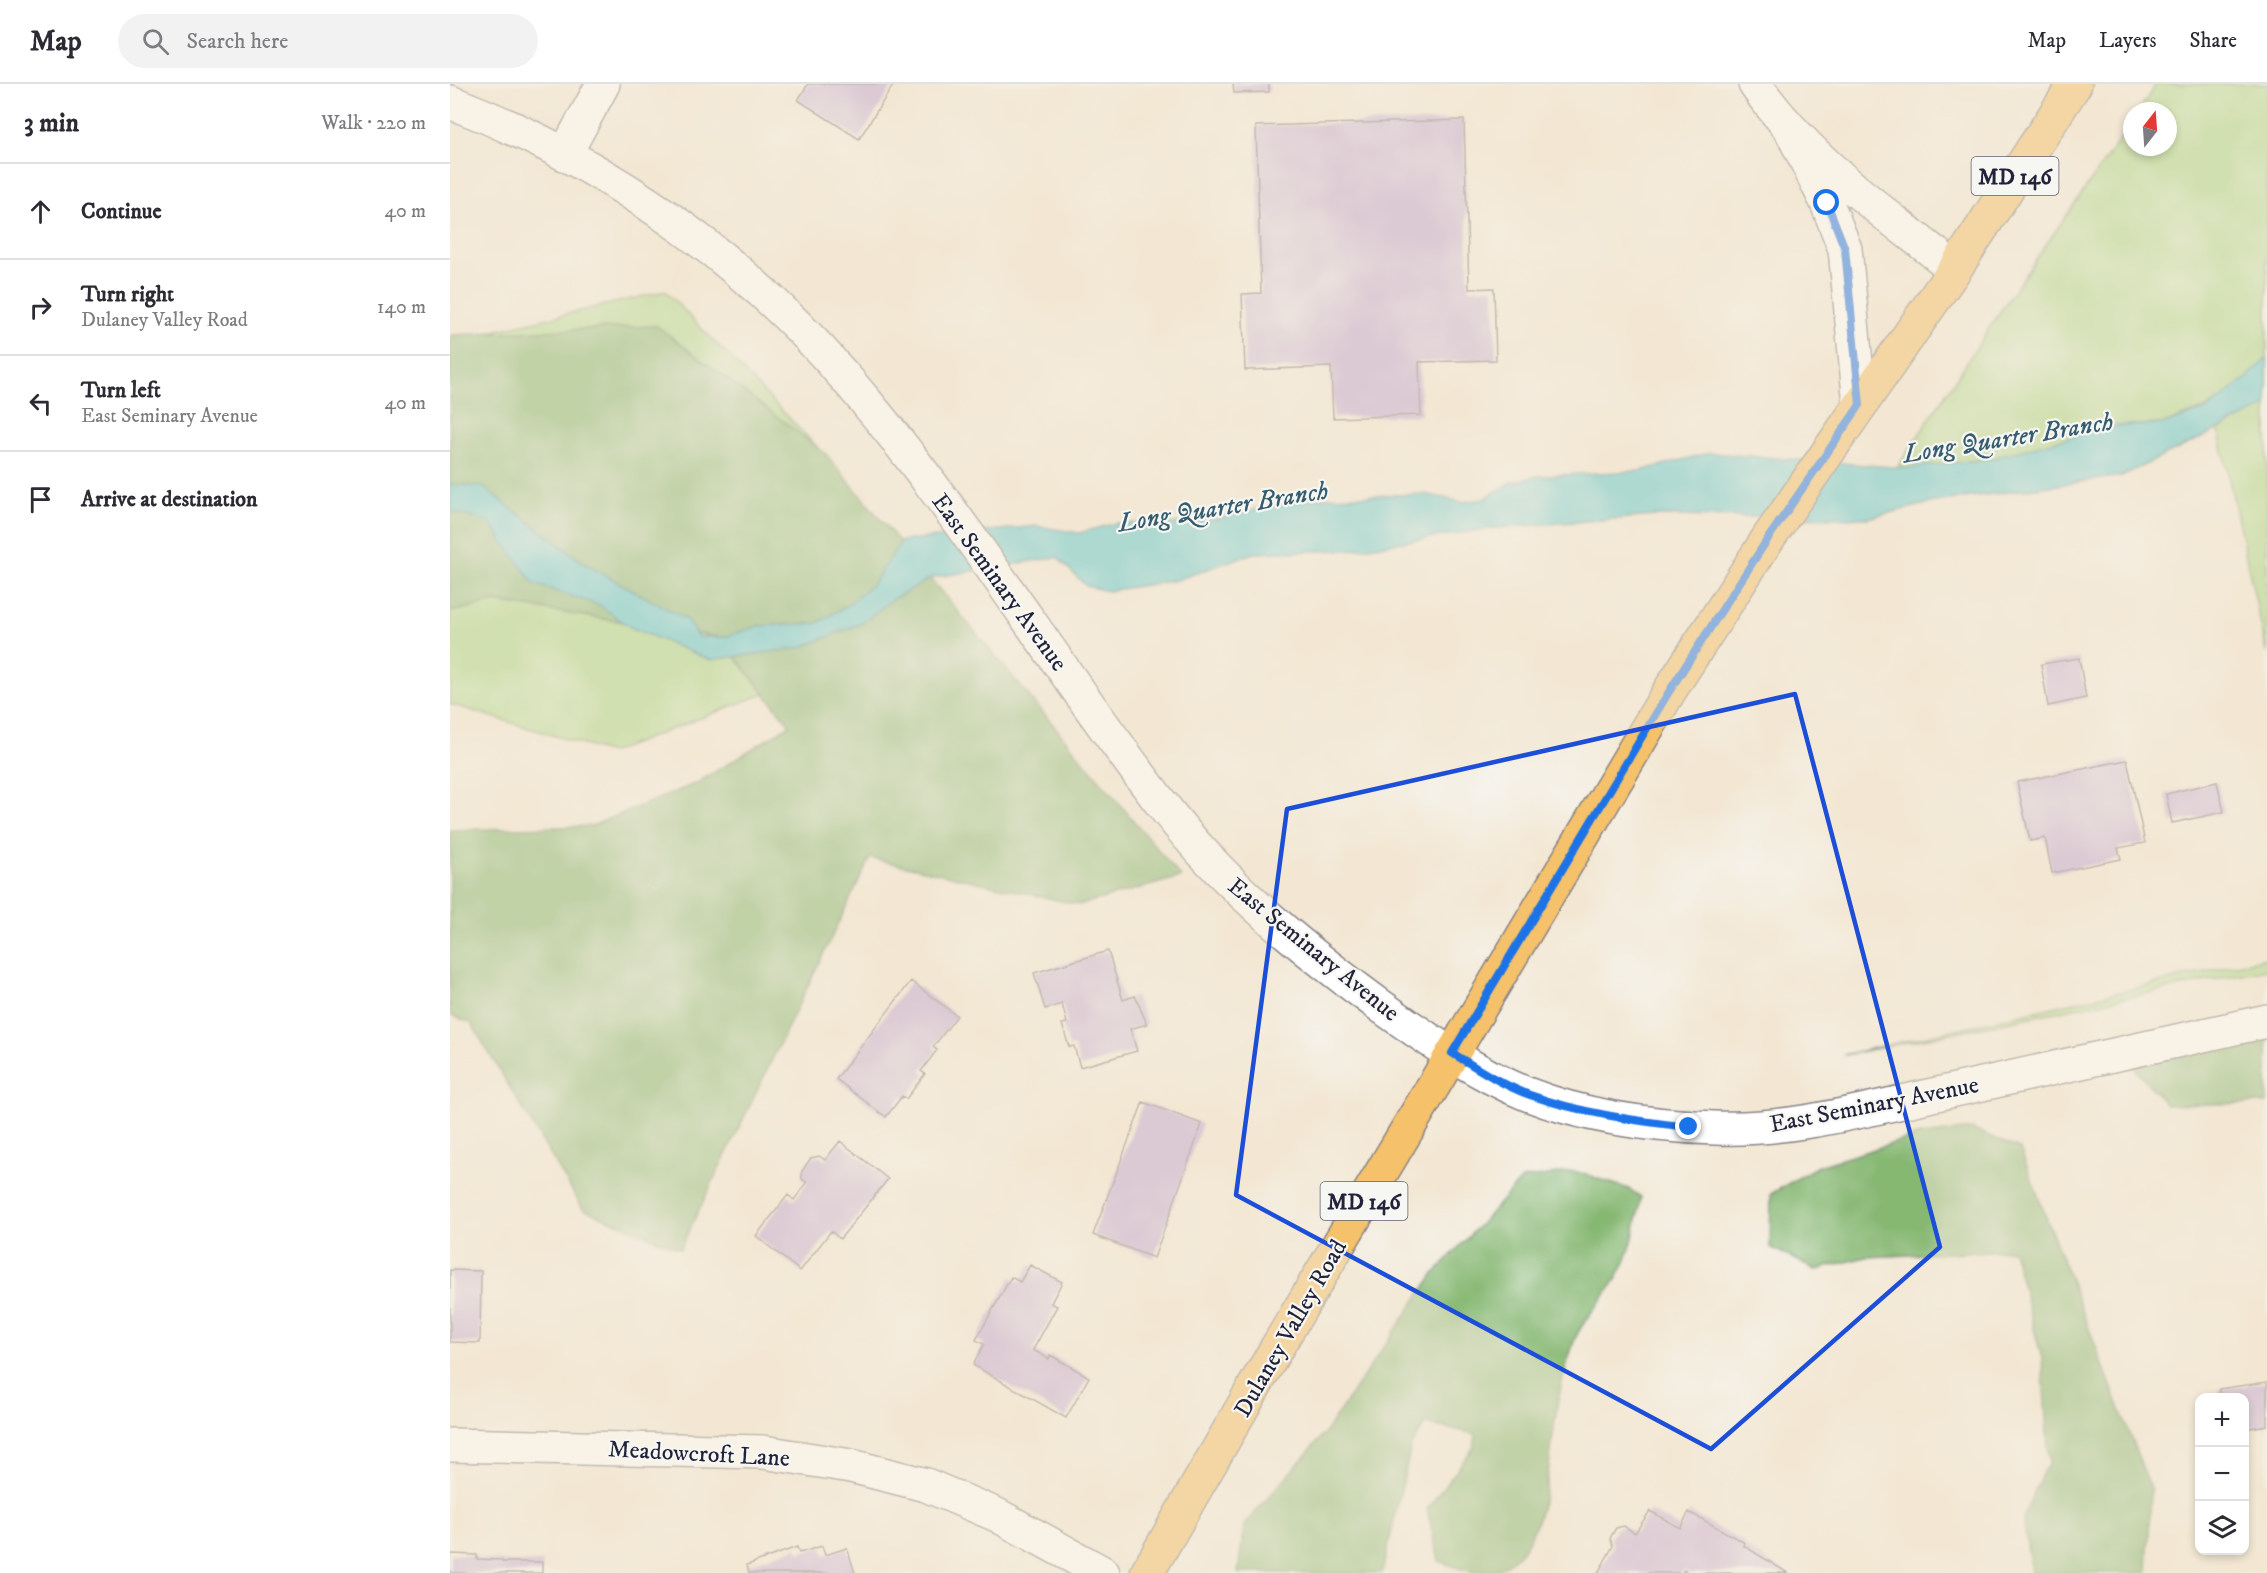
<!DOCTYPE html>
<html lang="en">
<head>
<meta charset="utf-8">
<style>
	body { margin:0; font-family:"IM FELL DW Pica",serif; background:#f2f2f3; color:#2b2b33 }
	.controls { position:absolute; right:18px; bottom:18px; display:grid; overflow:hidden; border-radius:12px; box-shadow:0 3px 9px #0003 }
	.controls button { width:54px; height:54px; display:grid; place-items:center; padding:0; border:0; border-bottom:2px solid #e1e1e2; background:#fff; color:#2b2b33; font:30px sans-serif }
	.compass { position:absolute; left:1673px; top:18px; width:54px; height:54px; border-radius:50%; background:#fff; box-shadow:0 3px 9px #0003; rotate:17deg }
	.stop { position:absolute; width:18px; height:18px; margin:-14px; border:4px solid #1a73e8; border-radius:50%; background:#fff }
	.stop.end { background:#1a73e8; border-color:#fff; box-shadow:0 2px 6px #0008 }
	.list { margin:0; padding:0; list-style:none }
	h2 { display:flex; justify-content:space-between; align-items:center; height:78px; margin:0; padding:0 24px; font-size:26px }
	h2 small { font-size:20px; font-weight:400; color:#7c7c81 }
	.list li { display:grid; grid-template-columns:39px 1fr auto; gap:18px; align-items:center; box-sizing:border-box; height:96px; padding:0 24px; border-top:2px solid #e1e1e2 }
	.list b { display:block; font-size:22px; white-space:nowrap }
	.list p { margin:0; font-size:20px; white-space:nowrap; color:#7c7c81 }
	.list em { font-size:20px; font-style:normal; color:#7c7c81 }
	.icon { flex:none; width:33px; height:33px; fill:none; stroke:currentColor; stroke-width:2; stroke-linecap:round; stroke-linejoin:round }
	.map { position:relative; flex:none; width:1817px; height:1489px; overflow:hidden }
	header { display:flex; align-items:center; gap:36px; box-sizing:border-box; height:84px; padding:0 30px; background:#fff; border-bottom:2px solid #e1e1e2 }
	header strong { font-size:28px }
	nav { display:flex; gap:33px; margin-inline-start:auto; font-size:21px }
	.search { width:420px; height:54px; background:#f2f2f3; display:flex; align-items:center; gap:15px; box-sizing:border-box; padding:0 21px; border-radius:33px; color:#7c7c81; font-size:22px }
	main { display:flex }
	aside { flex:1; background:#fff }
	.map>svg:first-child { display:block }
	.green { fill:#a9d785; stroke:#667c60; stroke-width:1.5 }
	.forest { fill:#86b872; stroke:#546d56; stroke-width:1.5 }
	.water { fill:#5bc8cf; stroke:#3e7585; stroke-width:1.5 }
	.building { fill:#bfa5d4 }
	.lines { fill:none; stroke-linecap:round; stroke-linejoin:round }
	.minor-casing { stroke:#8a8487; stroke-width:36 }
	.tertiary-casing { stroke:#8a8487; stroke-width:36 }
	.primary-casing { stroke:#8a8487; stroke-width:36 }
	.minor { stroke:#fff; stroke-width:33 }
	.tertiary { stroke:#fff; stroke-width:33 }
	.primary { stroke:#f5c16b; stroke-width:33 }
	.route { stroke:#1a73e8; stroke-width:8 }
	.marked { fill:none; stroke:#1d4ed8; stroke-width:4.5; stroke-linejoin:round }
	.labels { text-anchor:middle; stroke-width:4.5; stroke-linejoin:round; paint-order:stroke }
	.shield { fill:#f6f6f2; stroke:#626272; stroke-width:1.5 }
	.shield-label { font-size:22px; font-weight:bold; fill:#22223b }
	.street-label { font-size:24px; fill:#22223b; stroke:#f6f6f2 }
	.water-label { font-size:26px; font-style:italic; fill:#365c6f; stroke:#f6f6f2 }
</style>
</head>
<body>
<header>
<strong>Map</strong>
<div class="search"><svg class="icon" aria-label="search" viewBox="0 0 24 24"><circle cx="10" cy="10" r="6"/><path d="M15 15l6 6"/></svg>Search here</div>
<nav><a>Map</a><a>Layers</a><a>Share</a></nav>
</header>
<main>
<aside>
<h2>3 min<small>Walk · 220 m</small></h2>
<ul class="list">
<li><svg class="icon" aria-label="ahead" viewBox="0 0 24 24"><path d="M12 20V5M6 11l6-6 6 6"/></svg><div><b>Continue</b></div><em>40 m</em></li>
<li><svg class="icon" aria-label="right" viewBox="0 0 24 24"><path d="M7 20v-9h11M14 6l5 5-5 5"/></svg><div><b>Turn right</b><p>Dulaney Valley Road</p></div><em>140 m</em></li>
<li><svg class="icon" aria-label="left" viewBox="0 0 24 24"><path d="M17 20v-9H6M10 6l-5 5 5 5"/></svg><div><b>Turn left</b><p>East Seminary Avenue</p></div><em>40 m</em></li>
<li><svg class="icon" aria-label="arrive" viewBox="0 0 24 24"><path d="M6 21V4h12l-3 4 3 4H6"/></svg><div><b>Arrive at destination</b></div></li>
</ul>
</aside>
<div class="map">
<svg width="1817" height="1489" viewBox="0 0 1817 1489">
	<rect width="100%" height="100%" fill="#f6f6f2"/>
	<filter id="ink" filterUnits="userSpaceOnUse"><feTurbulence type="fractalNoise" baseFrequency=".0167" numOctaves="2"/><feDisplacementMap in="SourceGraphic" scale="12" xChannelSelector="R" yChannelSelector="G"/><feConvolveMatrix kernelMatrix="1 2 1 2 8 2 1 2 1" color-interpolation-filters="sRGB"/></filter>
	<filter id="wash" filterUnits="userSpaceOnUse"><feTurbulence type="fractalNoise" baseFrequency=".008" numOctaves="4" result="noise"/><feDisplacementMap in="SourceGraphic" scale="24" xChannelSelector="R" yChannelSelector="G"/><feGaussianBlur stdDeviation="1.35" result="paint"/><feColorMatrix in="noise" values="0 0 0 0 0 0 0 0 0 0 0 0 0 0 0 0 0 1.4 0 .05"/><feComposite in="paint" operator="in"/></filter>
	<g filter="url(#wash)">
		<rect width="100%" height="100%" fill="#f3e7d3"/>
		<!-- green -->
		<path class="green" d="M 1706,0 L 1817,0 L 1817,569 L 1763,321 L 1714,340 L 1661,342 L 1539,375 L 1519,377 L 1434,404 L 1565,205 L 1682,38 L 1682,63 L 1718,63 L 1718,27 L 1689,27 Z
			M 215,207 L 379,375 L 505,536 L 160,669 L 0,620 L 0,257 Z
			M 1817,874 L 1817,885 L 1394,971 Z"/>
		<!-- forest -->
		<path class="forest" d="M 207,242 L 375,369 L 731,793 L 629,821 L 420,774 L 230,1165 L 133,1125 L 21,939 L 0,931 L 0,746 L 141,742 L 247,699 L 340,641 L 269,553 L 46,518 L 0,528 L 0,251 Z
			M 1817,945 L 1817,1019 L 1716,1021 L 1683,982 Z
			M 1522,1045 L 1570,1065 L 1701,1406 L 1697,1489 L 1581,1489 L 1573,1433 L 1594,1386 L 1599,1381 L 1592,1275 L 1563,1166 L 1416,1173 L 1366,1186 L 1320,1163 L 1321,1110 L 1366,1083 L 1470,1051 Z
			M 1124,1087 L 1179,1105 L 1191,1113 C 1186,1141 1182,1168 1168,1192 C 1156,1213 1130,1238 1123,1260 C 1115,1284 1108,1311 1105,1336 C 1097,1384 1098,1475 1037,1489 C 1020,1489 1004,1483 989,1477 L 977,1425 L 1024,1363 L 1026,1350 L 975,1340 L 961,1362 L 932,1489 L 788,1489 L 794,1441 L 874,1350 L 983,1191 L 1072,1095 Z"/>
		<!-- water -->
		<path class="water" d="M 1817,274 L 1817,322 L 1672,392 L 1485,418 L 1418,434 L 1206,432 L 1045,444 L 899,466 L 803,469 L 727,496 L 658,507 L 636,502 L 607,473 L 481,494 L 443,515 L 412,539 L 350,564 L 260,576 L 180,543 L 149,521 L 84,500 L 39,438 L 0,427 L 0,400 L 33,403 L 135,480 L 236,535 L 248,553 L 275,553 L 308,542 L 367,539 L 400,520 L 423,499 L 452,457 L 586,442 L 629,449 L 666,439 L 719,440 L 766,435 L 810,424 L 877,413 L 975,410 L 1012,418 L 1034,415 L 1061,398 L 1089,392 L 1189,387 L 1259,369 L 1456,384 L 1539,375 L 1661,342 L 1714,340 L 1758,325 L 1798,293 Z"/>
		<g id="blocks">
			<!-- building -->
			<path class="building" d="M 358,0 L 444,0 L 409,55 L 348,16 Z
				M 783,0 L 819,0 L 819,8 L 784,9 Z
				M 1014,36 L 1019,205 L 1044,204 L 1046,276 L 969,278 L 971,331 L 883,334 L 881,283 L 795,286 L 792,210 L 811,209 L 806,42 Z
				M 1629,574 L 1636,614 L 1598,622 L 1591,580 Z
				M 1677,676 L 1695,759 L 1668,764 L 1671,775 L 1602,789 L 1595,754 L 1580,757 L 1567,698 Z
				M 1767,698 L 1774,728 L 1722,739 L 1716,710 Z
				M 658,867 L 673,916 L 685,912 L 697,940 L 680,945 L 687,967 L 630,983 L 624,962 L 619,963 L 612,940 L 617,939 L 612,920 L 595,925 L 584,889 Z
				M 461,897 L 507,932 L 483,963 L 487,966 L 471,987 L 475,990 L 456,1015 L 452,1012 L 436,1033 L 386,995 Z
				M 693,1018 L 752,1040 L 704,1174 L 643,1151 Z
				M 390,1057 L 438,1095 L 390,1155 L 381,1147 L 350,1187 L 306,1152 L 338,1111 L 344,1116 L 357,1099 L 352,1095 L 352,1087 L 361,1074 L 369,1072 L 375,1076 Z
				M 580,1181 L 612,1198 L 601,1219 L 607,1222 L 583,1266 L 599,1275 L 600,1271 L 639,1293 L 616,1334 L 523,1281 L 534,1260 L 526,1256 L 561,1193 L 570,1198 Z
				M 0,1186 L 31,1187 L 30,1259 L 0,1258 Z
				M 1817,1298 L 1817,1341 L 1794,1345 L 1794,1314 L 1770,1314 L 1769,1305 Z
				M 1200,1427 L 1230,1444 L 1239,1428 L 1295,1459 L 1294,1462 L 1338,1489 L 1239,1489 L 1234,1486 L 1232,1489 L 1148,1489 L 1163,1462 L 1160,1454 L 1166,1444 L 1174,1442 L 1185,1449 Z
				M 372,1462 L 375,1471 L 397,1464 L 405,1489 L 299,1489 L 297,1481 L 347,1463 L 349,1469 Z
				M 0,1470 L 27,1471 L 27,1475 L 51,1476 L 52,1478 L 92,1478 L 92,1489 L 0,1489 Z"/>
		</g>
	</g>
	<g filter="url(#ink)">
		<use href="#blocks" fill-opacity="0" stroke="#8a8487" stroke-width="1.5"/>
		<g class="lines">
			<!-- minor casing -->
			<g class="minor-casing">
				<path id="minor" d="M 115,70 L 153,0
					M 0,1361 L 313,1368 L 401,1382 L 476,1401 L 547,1431 L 653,1489"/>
			</g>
			<!-- tertiary casing -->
			<g class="tertiary-casing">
				<path id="tertiary" d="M 1305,0 C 1357,76 1434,128 1505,185
					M 0,18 C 150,75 289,170 394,292 C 490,402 570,527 656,645 C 687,687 717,730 753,769 C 806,827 869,877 932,923 C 977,955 1025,989 1077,1010 C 1135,1033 1203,1042 1265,1044 C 1339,1047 1415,1026 1487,1010 C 1597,986 1707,961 1817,937
					M 1342,48 L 1377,119 L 1395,165 L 1410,321"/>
			</g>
			<!-- primary casing -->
			<g class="primary-casing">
				<path id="primary" d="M 697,1489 L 826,1265 L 1220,606 L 1319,453 L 1505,185 L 1625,0"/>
			</g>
			<!-- minor -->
			<use href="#minor" class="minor"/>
			<!-- tertiary -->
			<use href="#tertiary" class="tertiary"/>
			<!-- primary -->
			<use href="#primary" class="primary"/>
		</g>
	</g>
	<g class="lines" filter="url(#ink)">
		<!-- route -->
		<path class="route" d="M 1239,1043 C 1185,1037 1131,1029 1080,1011 C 1052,1001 1027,984 1002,969 L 1220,606 L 1319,453 L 1410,321 L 1395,165 L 1377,119"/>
	</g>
	<!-- marked area -->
	<path d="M0 0H1817V1489H0ZM 1345,610 L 1490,1163 L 1261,1365 L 786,1111 L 837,725 Z" fill="#f3e7d3" fill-opacity=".55" fill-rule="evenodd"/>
	<path class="marked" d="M 1345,610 L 1490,1163 L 1261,1365 L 786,1111 L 837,725 Z"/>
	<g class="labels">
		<!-- shield labels -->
		<g class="shield">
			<rect x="1521.5" y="73" width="87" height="38" rx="4.5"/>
			<rect x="870.5" y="1098" width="87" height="38" rx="4.5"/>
		</g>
		<g class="shield-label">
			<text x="1565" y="100">MD 146</text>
			<text x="914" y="1125">MD 146</text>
		</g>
		<!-- street labels -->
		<g class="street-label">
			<text transform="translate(550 498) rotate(54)" y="8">East Seminary Avenue</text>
			<text transform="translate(864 865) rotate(39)" y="8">East Seminary Avenue</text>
			<text transform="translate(1424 1020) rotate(-11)" y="8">East Seminary Avenue</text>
			<text transform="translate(840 1244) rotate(-60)" y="8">Dulaney Valley Road</text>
			<text transform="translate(249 1369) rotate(3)" y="8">Meadowcroft Lane</text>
		</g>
		<!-- water labels -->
		<g class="water-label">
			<text transform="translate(1558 353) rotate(-9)" y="9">Long Quarter Branch</text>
			<text transform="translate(773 422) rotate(-9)" y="9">Long Quarter Branch</text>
		</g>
	</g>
</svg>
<div class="controls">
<button>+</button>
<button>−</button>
<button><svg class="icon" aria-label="layers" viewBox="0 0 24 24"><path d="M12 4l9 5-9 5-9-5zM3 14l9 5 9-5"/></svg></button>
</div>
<svg class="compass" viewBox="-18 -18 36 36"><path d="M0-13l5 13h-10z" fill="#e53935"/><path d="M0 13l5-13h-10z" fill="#7c7c81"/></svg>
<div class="stop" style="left:1377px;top:119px"></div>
<div class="stop end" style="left:1239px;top:1043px"></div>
</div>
</main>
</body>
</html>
